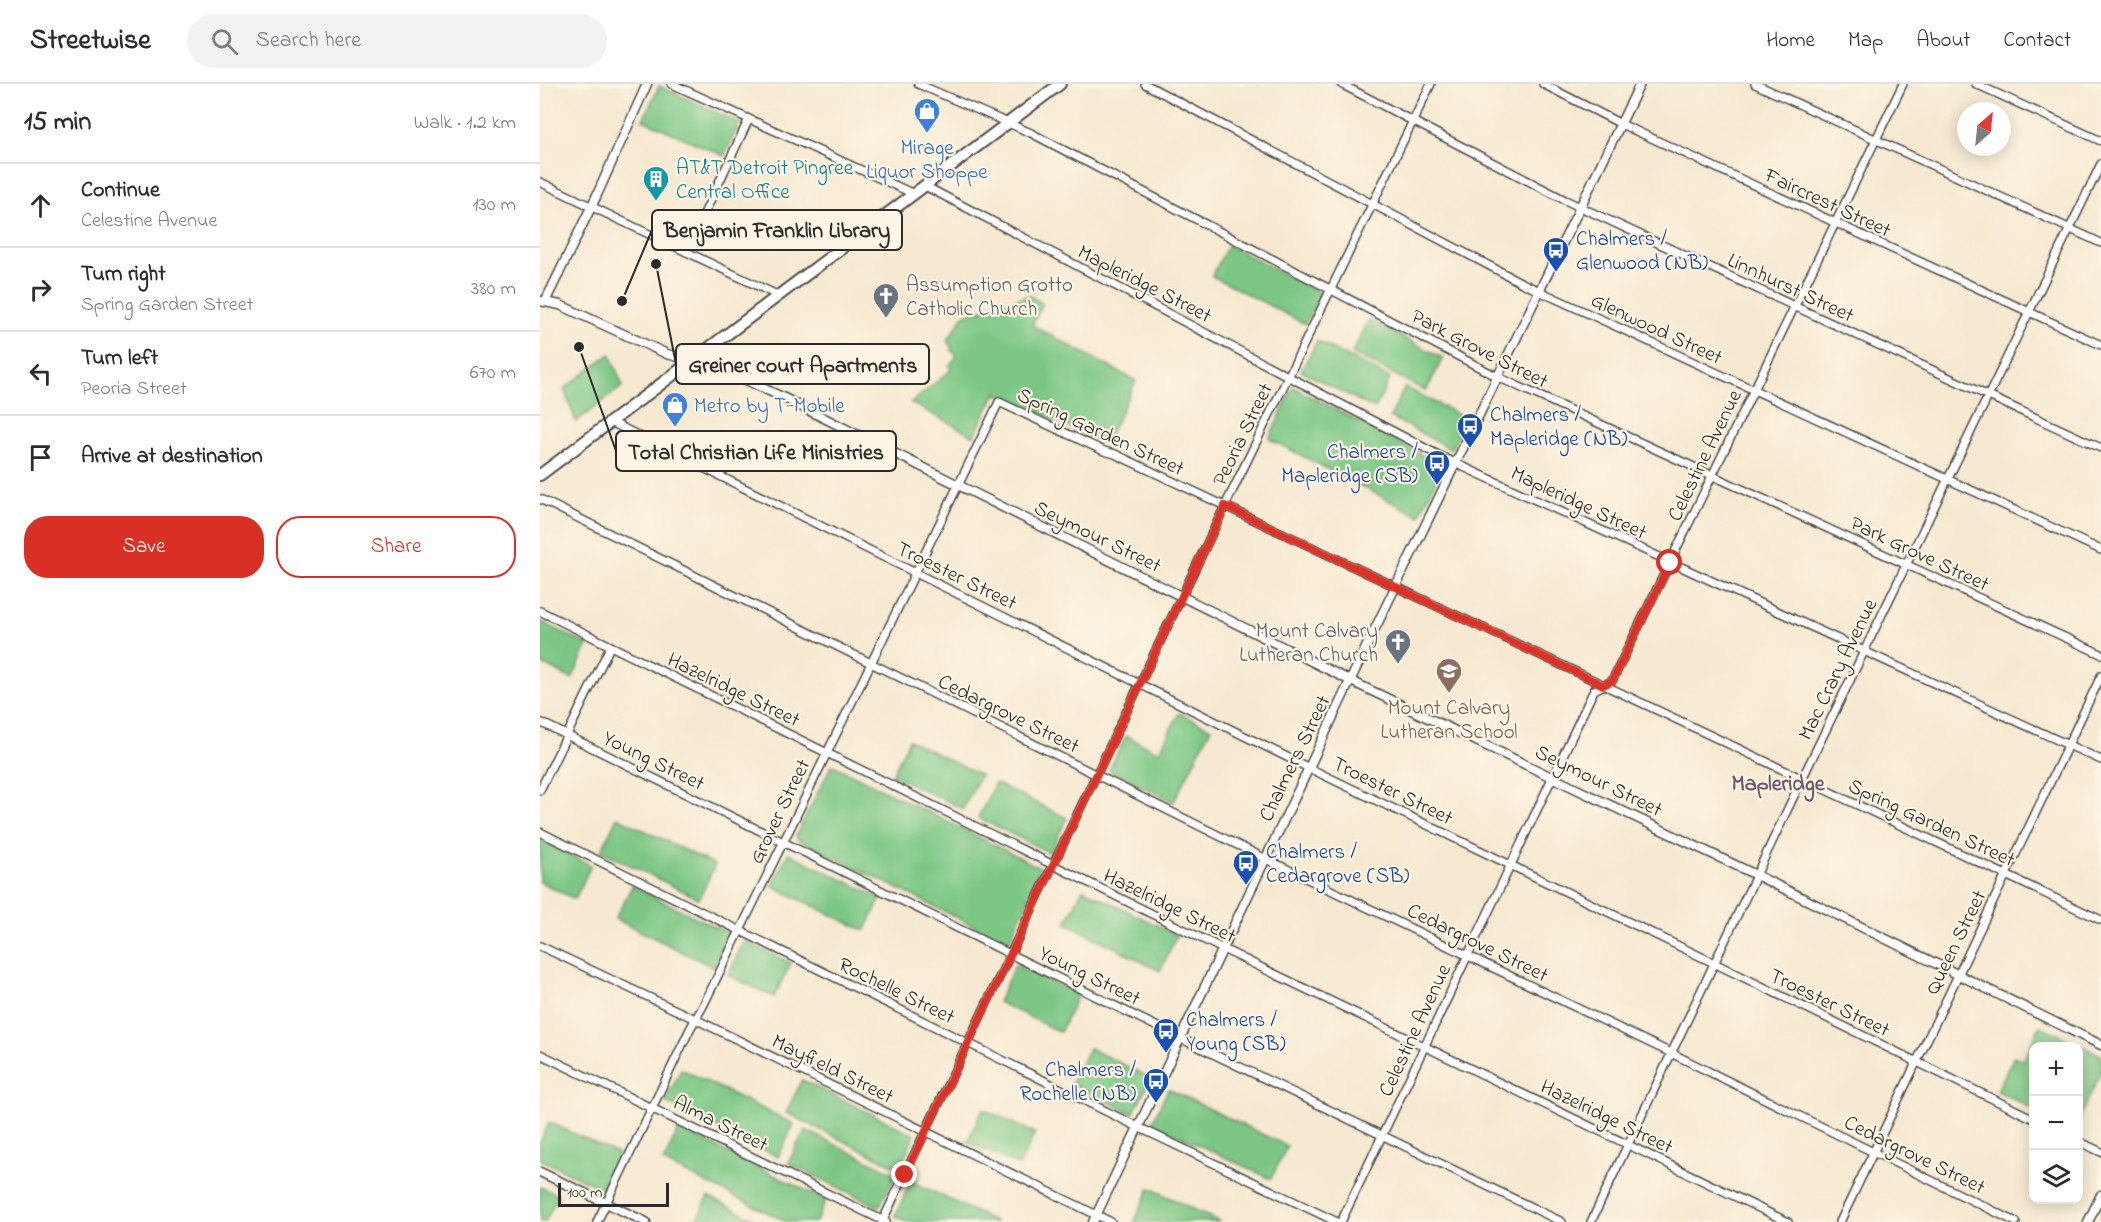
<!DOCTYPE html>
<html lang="en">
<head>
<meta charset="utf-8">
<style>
	body { margin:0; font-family:"Indie Flower",sans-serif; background:#f2f2f3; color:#2b2b33 }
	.controls { position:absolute; right:18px; bottom:18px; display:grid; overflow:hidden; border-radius:12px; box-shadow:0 3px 15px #0003 }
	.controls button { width:54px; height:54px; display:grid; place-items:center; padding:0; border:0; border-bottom:2px solid #e1e1e2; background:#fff; color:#2b2b33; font:30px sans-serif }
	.compass { position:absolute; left:1417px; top:18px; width:54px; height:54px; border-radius:50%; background:#fff; box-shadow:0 3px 15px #0003; rotate:27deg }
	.scale { position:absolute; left:18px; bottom:15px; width:111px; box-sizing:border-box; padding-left:6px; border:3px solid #2b2b2b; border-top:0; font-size:16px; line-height:21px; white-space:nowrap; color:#2b2b2b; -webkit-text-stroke:4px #fcf5e5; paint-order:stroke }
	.stop { position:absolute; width:18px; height:18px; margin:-14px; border:4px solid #d93025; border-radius:50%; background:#fff }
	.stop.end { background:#d93025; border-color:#fff; box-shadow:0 2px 6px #0008 }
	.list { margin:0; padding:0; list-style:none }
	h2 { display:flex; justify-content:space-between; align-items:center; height:78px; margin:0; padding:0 24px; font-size:26px }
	h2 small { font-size:20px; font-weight:400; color:#7c7c81 }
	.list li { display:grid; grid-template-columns:39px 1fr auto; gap:18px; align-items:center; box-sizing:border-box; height:84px; padding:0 24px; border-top:2px solid #e1e1e2 }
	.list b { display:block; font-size:22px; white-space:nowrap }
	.list p { margin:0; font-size:20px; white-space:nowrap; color:#7c7c81 }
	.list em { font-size:20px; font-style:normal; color:#7c7c81 }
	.actions { display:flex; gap:12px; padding:18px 24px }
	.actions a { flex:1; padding:14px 0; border:2px solid #d93025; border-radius:24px; text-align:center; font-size:21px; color:#d93025 }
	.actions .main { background:#d93025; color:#fff }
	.icon { flex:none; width:33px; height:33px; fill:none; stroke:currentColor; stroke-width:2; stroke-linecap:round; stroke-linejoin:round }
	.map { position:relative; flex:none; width:1561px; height:1138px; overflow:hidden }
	header { display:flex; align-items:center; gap:36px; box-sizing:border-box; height:84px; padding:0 30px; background:#fff; border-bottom:2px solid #e1e1e2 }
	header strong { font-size:28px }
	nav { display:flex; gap:33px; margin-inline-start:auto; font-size:21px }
	.search { width:420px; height:54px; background:#f2f2f3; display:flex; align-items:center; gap:15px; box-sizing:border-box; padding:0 21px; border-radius:33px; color:#7c7c81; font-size:22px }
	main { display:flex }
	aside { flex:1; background:#fff }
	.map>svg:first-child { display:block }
	.green { fill:#7cc785; stroke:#547958; stroke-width:1.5 }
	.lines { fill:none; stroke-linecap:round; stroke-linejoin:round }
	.minor-casing { stroke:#4a4844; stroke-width:10 }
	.tertiary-casing { stroke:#4a4844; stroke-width:11 }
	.primary-casing { stroke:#4a4844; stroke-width:14 }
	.minor { stroke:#fff; stroke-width:7 }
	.tertiary { stroke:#fff; stroke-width:8 }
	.primary { stroke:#fff; stroke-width:10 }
	.route { stroke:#d93025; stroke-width:8 }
	.labels { text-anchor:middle; stroke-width:4.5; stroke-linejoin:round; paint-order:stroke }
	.shop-label { font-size:21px; fill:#366cbe; stroke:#fcf5e5 }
	.culture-label { font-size:21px; fill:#0d838f; stroke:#fcf5e5; text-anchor:start }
	.street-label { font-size:21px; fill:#2b2b2b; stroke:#fcf5e5 }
	.transit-label { font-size:21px; fill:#164399; stroke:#fcf5e5; text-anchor:start }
	.worship-label { font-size:21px; fill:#5b616d; stroke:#fcf5e5; text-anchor:start }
	.education-label { font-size:21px; fill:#785e54; stroke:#fcf5e5 }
	.neighbourhood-label { font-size:22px; font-weight:bold; fill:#6b576a; stroke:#fcf5e5 }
	.leader { fill:none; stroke:#2b2b2b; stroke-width:2 }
	.callout-dot { fill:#2b2b2b; stroke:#fcf5e5; stroke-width:2 }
	.callout { fill:#fcf5e5; stroke:#2b2b2b; stroke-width:2 }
	.callout-label { font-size:22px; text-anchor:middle; font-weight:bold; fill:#2b2b2b }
</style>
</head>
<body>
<header>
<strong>Streetwise</strong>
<div class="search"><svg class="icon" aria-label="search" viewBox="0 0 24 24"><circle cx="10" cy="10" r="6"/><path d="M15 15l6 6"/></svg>Search here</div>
<nav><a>Home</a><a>Map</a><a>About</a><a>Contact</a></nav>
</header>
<main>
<aside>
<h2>15 min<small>Walk · 1.2 km</small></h2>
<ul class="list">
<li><svg class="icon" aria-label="ahead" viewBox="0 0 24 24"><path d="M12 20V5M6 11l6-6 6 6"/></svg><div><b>Continue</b><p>Celestine Avenue</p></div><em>130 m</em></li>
<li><svg class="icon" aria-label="right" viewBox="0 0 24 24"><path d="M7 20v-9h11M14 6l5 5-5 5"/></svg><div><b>Turn right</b><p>Spring Garden Street</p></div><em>380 m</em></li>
<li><svg class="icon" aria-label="left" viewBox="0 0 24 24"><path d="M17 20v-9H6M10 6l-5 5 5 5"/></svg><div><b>Turn left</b><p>Peoria Street</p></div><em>670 m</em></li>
<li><svg class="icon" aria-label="arrive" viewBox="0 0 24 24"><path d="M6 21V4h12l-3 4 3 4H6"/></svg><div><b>Arrive at destination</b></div></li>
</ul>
<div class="actions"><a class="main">Save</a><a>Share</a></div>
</aside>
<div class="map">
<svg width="1561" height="1138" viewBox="0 0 1561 1138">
	<rect width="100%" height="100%" fill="#fcf5e5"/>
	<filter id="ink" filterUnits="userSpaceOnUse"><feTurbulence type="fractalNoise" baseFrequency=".0167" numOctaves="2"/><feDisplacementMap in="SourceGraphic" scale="12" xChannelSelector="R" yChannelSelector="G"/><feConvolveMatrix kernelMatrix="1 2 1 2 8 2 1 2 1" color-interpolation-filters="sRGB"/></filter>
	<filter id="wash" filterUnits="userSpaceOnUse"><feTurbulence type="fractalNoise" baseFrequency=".008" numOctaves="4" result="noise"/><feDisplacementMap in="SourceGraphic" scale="24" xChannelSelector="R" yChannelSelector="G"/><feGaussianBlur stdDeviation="1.35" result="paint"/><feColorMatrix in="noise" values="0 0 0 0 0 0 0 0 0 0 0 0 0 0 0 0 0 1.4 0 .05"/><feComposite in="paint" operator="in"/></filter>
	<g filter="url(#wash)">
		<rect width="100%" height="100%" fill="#f7e9d1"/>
		<!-- green -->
		<path class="green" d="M 119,2 L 200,39 L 184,72 L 103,36 Z
			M 688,161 L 781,209 L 765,240 L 672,192 Z
			M 489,211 L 503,220 L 492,241 L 596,297 L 565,360 L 456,309 L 434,352 L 371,319 L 411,286 L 409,282 L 417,272 L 411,266 L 412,264 L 407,257 L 424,231 Z
			M 829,236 L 903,274 L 886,307 L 812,269 Z
			M 777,257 L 850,294 L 835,325 L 761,287 Z
			M 70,270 L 83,302 L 36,338 L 24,305 Z
			M 753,303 L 903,382 L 879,432 L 729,355 Z
			M 865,303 L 927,335 L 911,365 L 850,333 Z
			M 0,537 L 48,561 L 32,595 L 0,579 Z
			M 639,629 L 671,644 L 634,718 L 569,686 L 586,652 L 619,668 Z
			M 369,656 L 440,691 L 423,725 L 352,691 Z
			M 293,681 L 503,785 L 468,859 L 257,755 L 256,752 L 291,682 Z
			M 455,699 L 527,734 L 510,769 L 438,734 Z
			M 77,733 L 175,781 L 159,815 L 61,767 Z
			M 0,756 L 51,781 L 35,815 L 0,798 Z
			M 248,769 L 341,814 L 325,847 L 232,802 Z
			M 92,802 L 190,850 L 173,883 L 75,835 Z
			M 543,805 L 637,851 L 620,887 L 526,839 Z
			M 204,857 L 251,879 L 234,913 L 188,891 Z
			M 475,881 L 538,911 L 520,948 L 458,918 Z
			M 1500,942 L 1561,971 L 1561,988 L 1539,1034 L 1538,962 L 1494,962 L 1493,1025 L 1457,1007 L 1474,972 L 1483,977 Z
			M 549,964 L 611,994 L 593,1030 L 531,1000 Z
			M 141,985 L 254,1040 L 238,1073 L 125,1018 Z
			M 262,996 L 375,1051 L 359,1084 L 246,1029 Z
			M 628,1005 L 747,1062 L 731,1095 L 612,1039 Z
			M 443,1025 L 495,1049 L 479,1082 L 427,1058 Z
			M 9,1038 L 78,1070 L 62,1105 L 0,1075 L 0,1058 Z
			M 139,1045 L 286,1116 L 276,1138 L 247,1138 L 123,1078 Z
			M 265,1046 L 356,1090 L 339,1123 L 248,1079 Z
			M 371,1097 L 456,1138 L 368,1138 L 355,1132 Z
			M 0,1103 L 18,1111 L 5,1138 L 0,1138 Z
			M 610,1104 L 680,1138 L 594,1138 Z
			M 168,1113 L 221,1138 L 156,1138 Z"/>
	</g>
	<g filter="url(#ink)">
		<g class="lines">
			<!-- minor casing -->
			<g class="minor-casing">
				<path id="minor" d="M 132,0 L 374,110
					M 378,0 L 491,49 L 958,293 L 1561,570
					M 605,0 L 982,199 L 1561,466
					M 801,0 L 1025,116 L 1561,364
					M 1003,0 L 1081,40 L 1561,261
					M 1215,0 L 1561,159
					M 1436,0 L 1561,57
					M 0,98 L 239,212
					M 385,102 L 902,373 L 1561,676
					M 146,168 L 209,35
					M 71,338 L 769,684 L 1174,879 L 1494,1035
					M 0,415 L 726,775 L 1131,969 L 1476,1138
					M 0,527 L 683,865 L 1248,1138
					M 0,638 L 640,954 L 1022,1138
					M 0,706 L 70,563
					M 0,748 L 598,1043 L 797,1138
					M 0,862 L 155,935 L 571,1138
					M 0,970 L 346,1138
					M 1538,1057 L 1561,1068
					M 57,1138 L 150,945 L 163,922 L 459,318 L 564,367 L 575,370 L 1561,836
					M 342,1138 L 685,422 L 891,0
					M 801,1138 L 1054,606 L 1072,597 L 1363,0
					M 1051,1138 L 1262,695 L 1561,80
					M 1300,1138 L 1561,592"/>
			</g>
			<!-- tertiary casing -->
			<g class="tertiary-casing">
				<path id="tertiary" d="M 0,217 L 20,221 L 127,270 L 178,283 L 240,312 L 811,597 L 1216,791 L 1561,961
					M 5,218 L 56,113 L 107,0
					M 0,1088 L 106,1138
					M 553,1138 L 831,553 L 1100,0
					M 1548,1138 L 1561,1111"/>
			</g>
			<!-- primary casing -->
			<g class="primary-casing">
				<path id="primary" d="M 0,391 L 520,0"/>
			</g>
			<!-- minor -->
			<use href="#minor" class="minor"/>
			<!-- tertiary -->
			<use href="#tertiary" class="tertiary"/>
			<!-- primary -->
			<use href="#primary" class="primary"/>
		</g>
	</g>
	<g class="lines" filter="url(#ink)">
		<!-- route -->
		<path class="route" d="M 365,1091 L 685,422 L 1063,601 L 1072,597 L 1130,479"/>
	</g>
	<!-- icons -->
	<defs>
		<g id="shop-pin" transform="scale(1.35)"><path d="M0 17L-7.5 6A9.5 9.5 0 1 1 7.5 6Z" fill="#3f7fe0" stroke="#fcf5e5"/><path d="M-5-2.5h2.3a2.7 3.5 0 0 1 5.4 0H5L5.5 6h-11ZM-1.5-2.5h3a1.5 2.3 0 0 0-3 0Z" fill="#fff"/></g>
		<g id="building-pin" transform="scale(1.35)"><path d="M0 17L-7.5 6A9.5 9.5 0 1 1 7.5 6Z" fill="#0f9aa8" stroke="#fcf5e5"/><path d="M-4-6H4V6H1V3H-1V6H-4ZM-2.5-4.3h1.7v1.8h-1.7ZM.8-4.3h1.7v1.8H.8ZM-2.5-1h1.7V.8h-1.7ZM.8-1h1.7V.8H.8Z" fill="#fff"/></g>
		<g id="bus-pin" transform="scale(1.35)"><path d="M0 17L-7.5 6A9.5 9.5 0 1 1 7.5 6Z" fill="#1a4fb4" stroke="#fcf5e5"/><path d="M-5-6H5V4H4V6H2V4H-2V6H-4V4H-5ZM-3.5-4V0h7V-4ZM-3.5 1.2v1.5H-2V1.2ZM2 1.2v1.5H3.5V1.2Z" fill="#fff"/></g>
		<g id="church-pin" transform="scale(1.35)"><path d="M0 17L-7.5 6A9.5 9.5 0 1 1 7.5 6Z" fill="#6b7280" stroke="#fcf5e5"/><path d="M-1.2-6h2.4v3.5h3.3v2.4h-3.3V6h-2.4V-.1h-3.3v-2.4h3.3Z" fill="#fff"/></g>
		<g id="school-pin" transform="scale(1.35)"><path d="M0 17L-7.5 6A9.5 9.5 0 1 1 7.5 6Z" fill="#8d6e63" stroke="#fcf5e5"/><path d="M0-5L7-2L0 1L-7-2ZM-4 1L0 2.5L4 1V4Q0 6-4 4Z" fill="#fff"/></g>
	</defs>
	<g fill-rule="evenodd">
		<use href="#shop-pin" x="387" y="27"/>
		<use href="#building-pin" x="116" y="95"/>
		<use href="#bus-pin" x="1016" y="166"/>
		<use href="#church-pin" x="346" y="212"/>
		<use href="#shop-pin" x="135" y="321"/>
		<use href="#bus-pin" x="930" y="342"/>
		<use href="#bus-pin" x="897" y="379"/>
		<use href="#church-pin" x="858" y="558"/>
		<use href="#school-pin" x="909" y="587"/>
		<use href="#bus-pin" x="706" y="779"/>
		<use href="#bus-pin" x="626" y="947"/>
		<use href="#bus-pin" x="616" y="997"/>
	</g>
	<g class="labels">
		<!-- shop labels -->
		<g class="shop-label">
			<text x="387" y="70">Mirage<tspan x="387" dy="24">Liquor Shoppe</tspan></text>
			<text x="154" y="328" text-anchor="start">Metro by T-Mobile</text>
		</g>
		<!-- culture labels -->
		<g class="culture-label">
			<text x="136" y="90">AT&amp;T Detroit Pingree<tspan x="136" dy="24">Central Office</tspan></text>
		</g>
		<!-- street labels -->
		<g class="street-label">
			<text transform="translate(1288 118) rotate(25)" y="7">Faircrest Street</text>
			<text transform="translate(605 199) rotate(27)" y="7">Mapleridge Street</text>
			<text transform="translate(1251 203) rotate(25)" y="7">Linnhurst Street</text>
			<text transform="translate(1117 244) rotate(25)" y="7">Glenwood Street</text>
			<text transform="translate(940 264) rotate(27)" y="7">Park Grove Street</text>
			<text transform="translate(561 347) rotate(25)" y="7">Spring Garden Street</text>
			<text transform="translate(702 350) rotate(-64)" y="7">Peoria Street</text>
			<text transform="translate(1164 371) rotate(-64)" y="7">Celestine Avenue</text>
			<text transform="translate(1039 418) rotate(25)" y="7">Mapleridge Street</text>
			<text transform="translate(558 452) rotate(26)" y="7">Seymour Street</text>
			<text transform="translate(1380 469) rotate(25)" y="7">Park Grove Street</text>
			<text transform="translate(417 491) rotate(26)" y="7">Troester Street</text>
			<text transform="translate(1297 585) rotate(-64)" y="7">Mac Crary Avenue</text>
			<text transform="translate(194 605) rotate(26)" y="7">Hazelridge Street</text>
			<text transform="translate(469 629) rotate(26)" y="7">Cedargrove Street</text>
			<text transform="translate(754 674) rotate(-64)" y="7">Chalmers Street</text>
			<text transform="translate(114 676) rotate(26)" y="7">Young Street</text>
			<text transform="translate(1059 696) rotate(26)" y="7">Seymour Street</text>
			<text transform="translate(853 706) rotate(26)" y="7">Troester Street</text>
			<text transform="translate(239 727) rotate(-64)" y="7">Grover Street</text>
			<text transform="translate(1392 738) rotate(25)" y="7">Spring Garden Street</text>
			<text transform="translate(630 821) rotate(26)" y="7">Hazelridge Street</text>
			<text transform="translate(938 858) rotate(26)" y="7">Cedargrove Street</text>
			<text transform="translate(1415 858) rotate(-64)" y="7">Queen Street</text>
			<text transform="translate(550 891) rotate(26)" y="7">Young Street</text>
			<text transform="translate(357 906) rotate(26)" y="7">Rochelle Street</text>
			<text transform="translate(1290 918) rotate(26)" y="7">Troester Street</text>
			<text transform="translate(874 946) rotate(-65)" y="7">Celestine Avenue</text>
			<text transform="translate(293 984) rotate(26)" y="7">Mayfield Street</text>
			<text transform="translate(1067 1032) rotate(26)" y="7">Hazelridge Street</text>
			<text transform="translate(181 1039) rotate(26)" y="7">Alma Street</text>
			<text transform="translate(1375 1070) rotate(26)" y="7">Cedargrove Street</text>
		</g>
		<!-- transit labels -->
		<g class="transit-label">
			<text x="1036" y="161">Chalmers /<tspan x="1036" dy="24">Glenwood (NB)</tspan></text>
			<text x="950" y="337">Chalmers /<tspan x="950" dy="24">Mapleridge (NB)</tspan></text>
			<text x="878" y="374" text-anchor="end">Chalmers /<tspan x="878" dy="24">Mapleridge (SB)</tspan></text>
			<text x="726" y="774">Chalmers /<tspan x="726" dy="24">Cedargrove (SB)</tspan></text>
			<text x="646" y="942">Chalmers /<tspan x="646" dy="24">Young (SB)</tspan></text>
			<text x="596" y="992" text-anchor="end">Chalmers /<tspan x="596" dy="24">Rochelle (NB)</tspan></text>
		</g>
		<!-- worship labels -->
		<g class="worship-label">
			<text x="366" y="207">Assumption Grotto<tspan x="366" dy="24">Catholic Church</tspan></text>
			<text x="838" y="553" text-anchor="end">Mount Calvary<tspan x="838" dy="24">Lutheran Church</tspan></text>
		</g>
		<!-- education labels -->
		<g class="education-label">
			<text x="909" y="630">Mount Calvary<tspan x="909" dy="24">Lutheran School</tspan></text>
		</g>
		<!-- neighbourhood labels -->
		<g class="neighbourhood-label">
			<text x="1238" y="706">Mapleridge</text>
		</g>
	</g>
	<!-- callouts -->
	<path class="leader" d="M82 217L112 146M116 180L136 280M39 263L76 367"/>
	<g class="callout-dot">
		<circle cx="82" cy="217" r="6"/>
		<circle cx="116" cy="180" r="6"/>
		<circle cx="39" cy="263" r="6"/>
	</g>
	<g class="callout">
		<rect x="112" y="126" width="250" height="40" rx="6"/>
		<rect x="136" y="260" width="253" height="40" rx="6"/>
		<rect x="76" y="347" width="280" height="40" rx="6"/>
	</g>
	<g class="callout-label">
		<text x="237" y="153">Benjamin Franklin Library</text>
		<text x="263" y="288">Greiner court Apartments</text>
		<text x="216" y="375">Total Christian Life Ministries</text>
	</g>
</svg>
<div class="controls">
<button>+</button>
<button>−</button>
<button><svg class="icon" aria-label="layers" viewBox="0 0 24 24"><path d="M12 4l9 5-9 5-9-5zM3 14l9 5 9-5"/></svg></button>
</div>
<svg class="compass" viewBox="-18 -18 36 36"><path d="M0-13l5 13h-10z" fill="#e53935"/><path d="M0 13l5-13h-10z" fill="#7c7c81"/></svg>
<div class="scale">100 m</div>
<div class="stop" style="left:1130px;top:479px"></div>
<div class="stop end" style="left:365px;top:1091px"></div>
</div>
</main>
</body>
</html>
